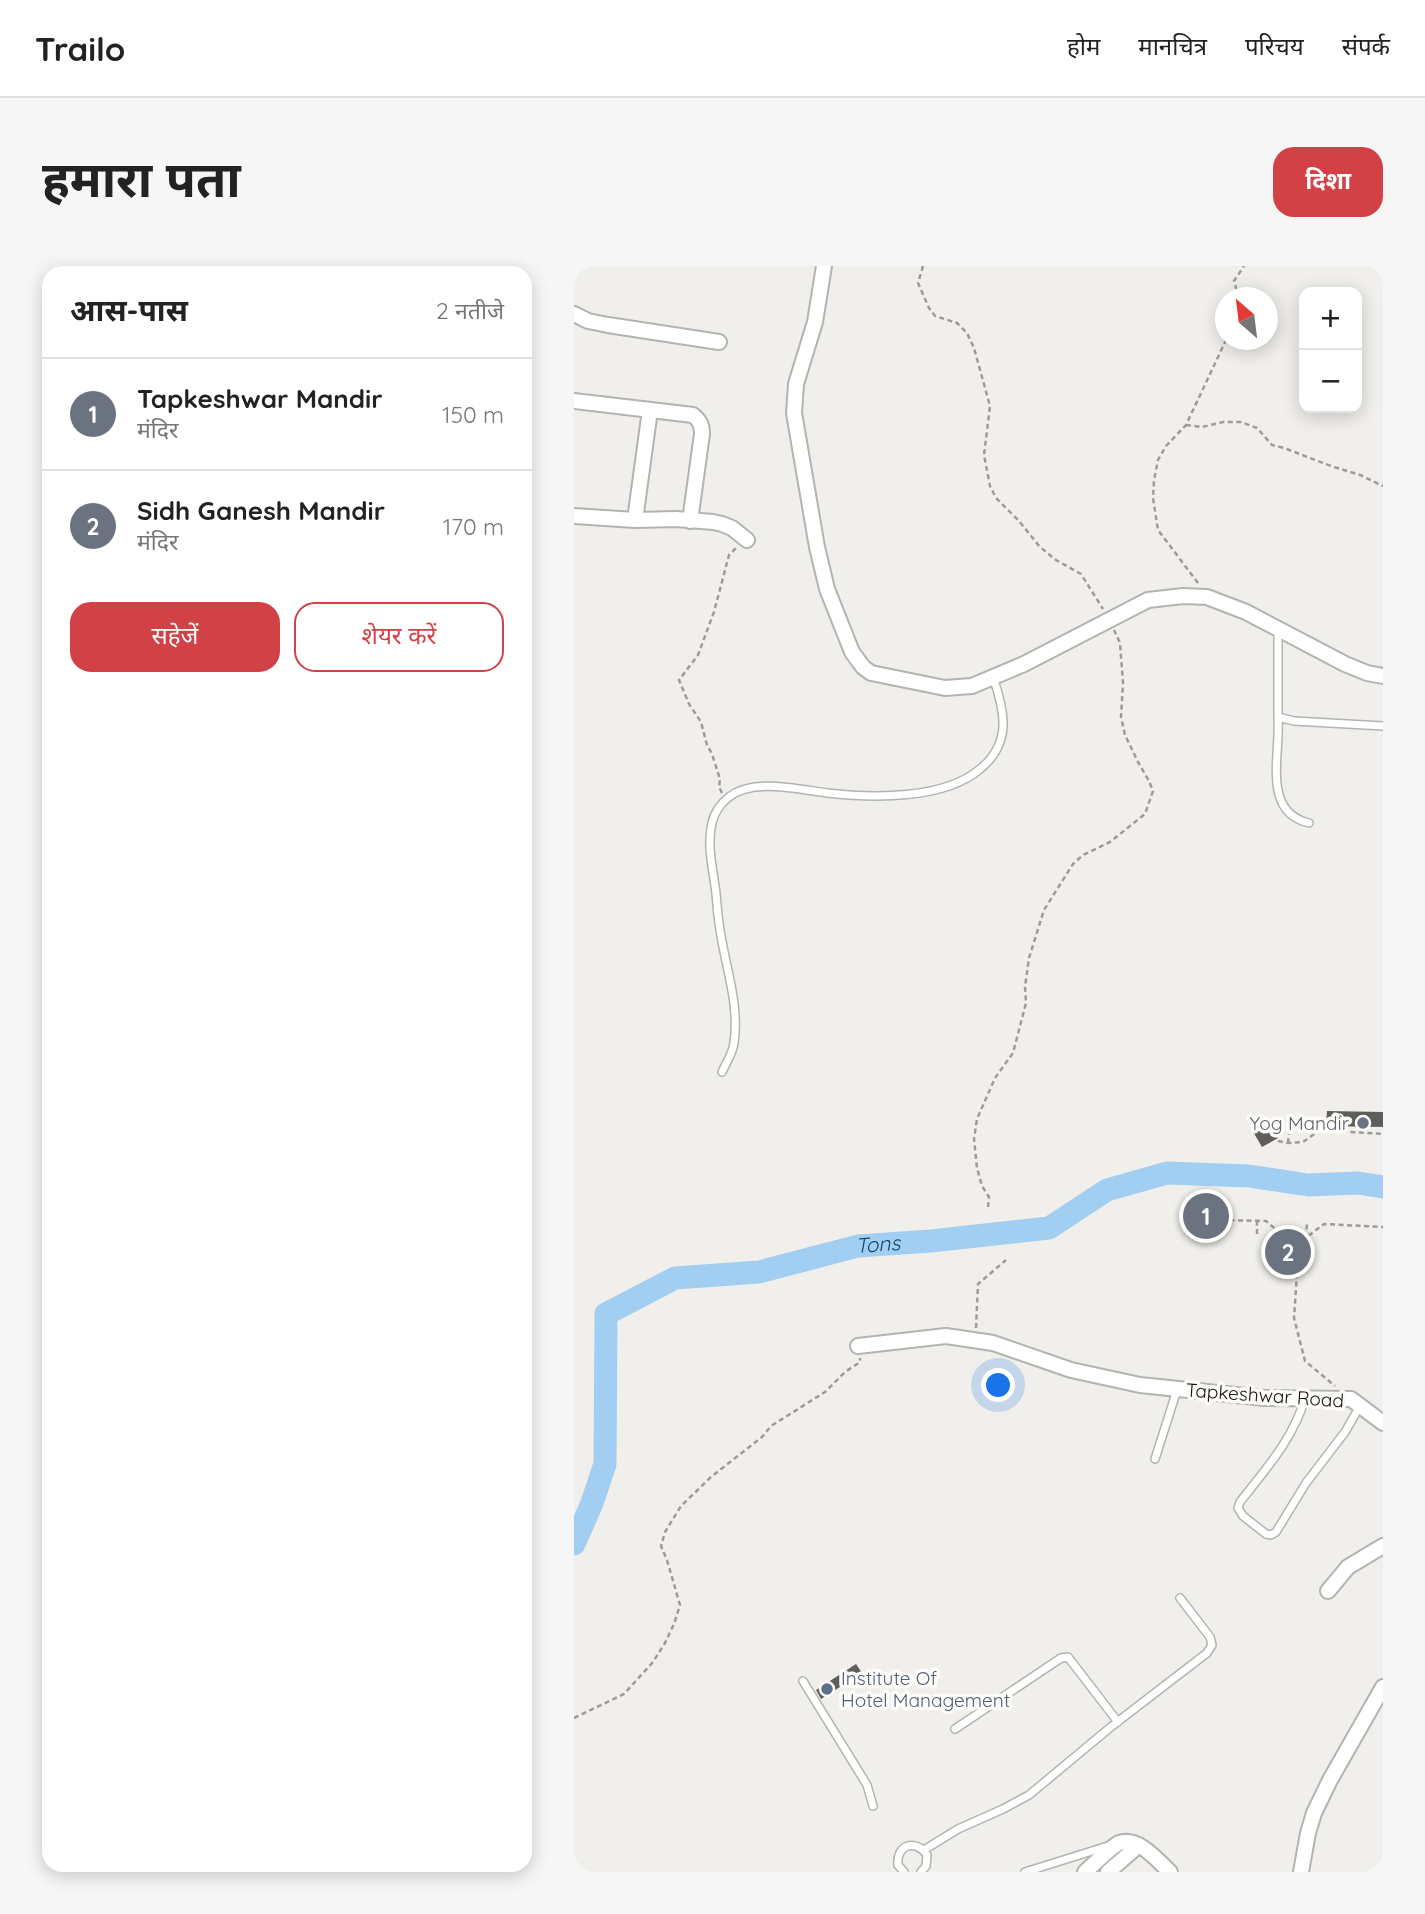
<!DOCTYPE html>
<html lang="hi">
<head>
<meta charset="utf-8">
<style>
	body { margin:0; font-family:Quicksand,"Noto Sans Devanagari",sans-serif; background:#f6f6f6; color:#222 }
	.controls { position:absolute; right:21px; top:21px; display:grid; overflow:hidden; border-radius:14px; box-shadow:0 4px 18px #0003 }
	.controls button { width:63px; height:63px; display:grid; place-items:center; padding:0; border:0; border-bottom:2px solid #e0e0e0; background:#fff; color:#222; font:35px sans-serif }
	.compass { position:absolute; left:641px; top:21px; width:63px; height:63px; border-radius:50%; background:#fff; box-shadow:0 4px 18px #0003; rotate:332deg }
	.you { position:absolute; left:425px; top:1120px; width:24px; height:24px; margin:-18px; border:5px solid #fff; border-radius:50%; background:#1a73e8; box-shadow:0 0 0 10px #1a73e833 }
	.badge { display:grid; place-items:center; width:46px; height:46px; border-radius:50%; background:#d14145; color:#fff; font-size:23px; font-weight:700 }
	.pin { position:absolute; translate:-50% -50%; border:4px solid #fff; box-shadow:0 2px 7px #0006 }
	.list { margin:0; padding:0; list-style:none }
	h2 { display:flex; justify-content:space-between; align-items:center; height:91px; margin:0; padding:0 28px; font-size:30px }
	h2 small { font-size:23px; font-weight:400; color:#767676 }
	.list li { display:grid; grid-template-columns:46px 1fr auto; gap:21px; align-items:center; box-sizing:border-box; height:112px; padding:0 28px; border-top:2px solid #e0e0e0 }
	.list b { display:block; font-size:26px; white-space:nowrap }
	.list p { margin:0; font-size:23px; white-space:nowrap; color:#767676 }
	.list em { font-size:23px; font-style:normal; color:#767676 }
	.actions { display:flex; gap:14px; padding:21px 28px }
	.actions a { flex:1; padding:16px 0; border:2px solid #d14145; border-radius:21px; text-align:center; font-size:24px; color:#d14145 }
	.actions .main { background:#d14145; color:#fff }
	.map { position:relative; flex:none; width:809px; height:1606px; overflow:hidden; border-radius:21px }
	header { display:flex; align-items:center; gap:42px; box-sizing:border-box; height:98px; padding:0 35px; background:#fff; border-bottom:2px solid #e0e0e0 }
	header strong { font-size:33px }
	nav { display:flex; gap:38px; margin-inline-start:auto; font-size:24px }
	.intro { display:flex; align-items:center; justify-content:space-between; box-sizing:border-box; height:168px; padding:0 42px }
	h1 { margin:0; font-size:49px }
	.button { padding:18px 32px; border-radius:21px; background:#d14145; color:#fff; font-size:24px; font-weight:700 }
	main { display:flex; gap:42px; padding:0 42px }
	aside { flex:1; background:#fff; border-radius:21px; box-shadow:0 4px 18px #0003 }
	.map>svg:first-child { display:block }
	.lines { fill:none; stroke-linecap:round; stroke-linejoin:round }
	.river { stroke:#a2cef2; stroke-width:23 }
	.building { fill:#5e5d5a }
	.lane-casing { stroke:#b4b3af; stroke-width:10 }
	.street-casing { stroke:#b4b3af; stroke-width:18 }
	.path { stroke:#9d9b99; stroke-width:2.5; stroke-dasharray:5 3.5; stroke-linecap:butt }
	.lane { stroke:#fff; stroke-width:7 }
	.street { stroke:#fff; stroke-width:14 }
	.worship-dot { fill:#6b7280; stroke:#fefcf9; stroke-width:2.5 }
	.service-dot { fill:#5c6f8a; stroke:#fefcf9; stroke-width:2.5 }
	.labels { text-anchor:middle; stroke-width:7; stroke-linejoin:round; paint-order:stroke }
	.worship-label { font-size:19px; fill:#5b616d; stroke:#fefcf9; text-anchor:end }
	.street-label { font-size:19px; fill:#151413; stroke:#fefcf9 }
	.service-label { font-size:19px; fill:#4e5e75; stroke:#fefcf9; text-anchor:start }
	.water-label { font-size:21px; font-style:italic; fill:#124568; stroke:#fefcf9 }
</style>
</head>
<body>
<header>
<strong>Trailo</strong>
<nav><a>होम</a><a>मानचित्र</a><a>परिचय</a><a>संपर्क</a></nav>
</header>
<div class="intro"><h1>हमारा पता</h1><a class="button">दिशा</a></div>
<main>
<aside>
<h2>आस-पास<small>2 नतीजे</small></h2>
<ul class="list">
<li><span class="badge" style="background:#6b7280">1</span><div><b>Tapkeshwar Mandir</b><p>मंदिर</p></div><em>150 m</em></li>
<li><span class="badge" style="background:#6b7280">2</span><div><b>Sidh Ganesh Mandir</b><p>मंदिर</p></div><em>170 m</em></li>
</ul>
<div class="actions"><a class="main">सहेजें</a><a>शेयर करें</a></div>
</aside>
<div class="map">
<svg width="809" height="1606" viewBox="0 0 809 1606">
	<rect width="100%" height="100%" fill="#f1efeb"/>
	<g class="lines">
		<!-- river -->
		<path class="river" id="s1" d="M 0,1278 L 18,1237 L 31,1198 L 32,1048 L 101,1012 L 185,1006 L 284,980 L 357,975 L 475,962 L 533,924 L 593,907 L 675,910 L 734,919 L 784,917 L 809,921"/>
	</g>
	<!-- building -->
	<path class="building" d="M 753,845 L 809,846 L 809,861 L 752,860 Z
		M 695,855 L 704,872 L 688,881 L 678,864 Z
		M 623,939 L 640,941 L 639,958 L 621,956 Z
		M 282,1398 L 288,1407 L 247,1433 L 242,1424 Z"/>
	<g class="lines">
		<!-- lane casing -->
		<g class="lane-casing">
			<path id="lane" d="M 704,362 L 704,451 L 720,455 L 809,460
				M 704,451 C 707,487 687,546 735,557
				M 148,806 C 152,797 159,787 160,777 C 166,736 150,698 145,657 C 143,645 143,632 141,620 C 138,598 133,579 138,557 C 140,547 147,537 155,531 C 179,512 223,523 253,527 C 298,532 370,534 406,503 C 438,477 431,446 419,411
				M 731,1132 C 720,1172 691,1204 666,1236 L 664,1242 L 669,1250 L 692,1268 L 697,1269 L 702,1266 L 732,1217 L 771,1166 L 786,1140
				M 581,1193 L 603,1124
				M 229,1415 L 293,1519 L 299,1540
				M 381,1463 L 487,1392 L 494,1391 L 544,1456
				M 350,1584 L 384,1563 L 429,1543 L 455,1529 L 538,1460 L 633,1387 L 638,1379 L 636,1371 L 606,1332
				M 330,1606 L 324,1599 C 322,1579 341,1572 353,1589 L 352,1600 L 347,1606
				M 451,1606 L 534,1580"/>
		</g>
		<!-- street casing -->
		<g class="street-casing">
			<path id="street" d="M 250,0 L 241,56 L 222,118 L 220,147 L 243,281 L 253,323 L 278,386 L 289,401 L 297,407 L 371,422 L 398,420 L 450,398 L 574,334 L 609,330 L 633,331 L 672,346 L 771,398 L 793,407 L 809,410
				M 0,48 L 14,55 L 34,59 L 145,76
				M 0,135 L 119,149 C 126,155 128,159 128,168 L 116,255
				M 0,250 L 61,254 L 102,253 L 139,256 L 148,258 L 158,262 L 173,274
				M 61,254 L 76,144
				M 284,1080 L 372,1070 L 419,1077 L 497,1104 L 566,1119 L 691,1132 L 777,1133 L 809,1157
				M 754,1325 L 774,1301 L 809,1280
				M 511,1606 C 518,1600 538,1580 545,1577 C 564,1570 584,1595 596,1606
				M 534,1606 L 565,1579
				M 727,1606 L 734,1567 L 740,1547 L 756,1514 L 809,1421"/>
		</g>
		<!-- path -->
		<path class="path" d="M 349,0 L 344,17 L 355,42 L 361,50 L 383,57 L 393,67 L 400,82 L 416,140 L 410,189 L 416,220 L 422,232 L 445,255 L 466,281 L 482,294 L 507,308 L 529,343
			M 665,32 L 660,15 L 670,0
			M 612,159 L 628,161 L 649,156 L 667,156 L 683,162 L 698,179 L 710,182 L 757,200 L 786,209 L 809,220
			M 624,317 L 584,264 L 579,232 L 580,214 L 584,194 L 592,180 L 612,159 L 652,74
			M 148,527 L 145,521 L 146,513 L 138,488 L 133,479 L 127,456 L 115,438 L 105,414 L 124,389 L 140,346 L 155,289 L 162,282
			M 704,875 L 714,877 L 729,876 L 746,864 L 809,868
			M 714,877 L 715,868
			M 414,941 L 415,931 L 408,920 L 403,902 L 400,873 L 403,853 L 421,812 L 439,787 L 452,737 L 451,721 L 455,692 L 470,644 L 499,598 L 509,589 L 536,576 L 571,548 L 579,525 L 575,515 L 564,496 L 551,469 L 547,451 L 549,417 L 546,377 L 540,364
			M 647,954 L 692,955 L 721,980 L 723,1008 L 720,1052 L 731,1095 L 761,1120
			M 683,968 L 683,955
			M 732,972 L 733,957
			M 721,980 L 750,958 L 809,961
			M 402,1062 L 404,1018 L 432,994
			M 0,1452 L 50,1428 L 79,1396 L 91,1377 L 100,1358 L 106,1339 L 93,1294 L 87,1280 L 91,1266 L 107,1240 L 137,1211 L 188,1171 L 197,1160 L 251,1126 L 271,1106 L 286,1096 L 286,1092"/>
		<!-- lane -->
		<use href="#lane" class="lane"/>
		<!-- street -->
		<use href="#street" class="street"/>
	</g>
	<!-- markers -->
	<circle class="worship-dot" cx="789" cy="857" r="7"/>
	<circle class="service-dot" cx="253" cy="1423" r="7"/>
	<g class="labels">
		<!-- worship labels -->
		<g class="worship-label">
			<text x="775" y="864">Yog Mandir</text>
		</g>
		<!-- street labels -->
		<g class="street-label">
			<text transform="translate(691 1129) rotate(4)" y="7">Tapkeshwar Road</text>
		</g>
		<!-- service labels -->
		<g class="service-label">
			<text x="267" y="1419">Institute Of<tspan x="267" dy="22">Hotel Management</tspan></text>
		</g>
		<!-- water labels -->
		<g class="water-label">
			<text dy="7" stroke="none"><textPath href="#s1" startOffset="520">Tons</textPath></text>
		</g>
	</g>
</svg>
<div class="controls">
<button>+</button>
<button>−</button>
</div>
<svg class="compass" viewBox="-18 -18 36 36"><path d="M0-13l5 13h-10z" fill="#e53935"/><path d="M0 13l5-13h-10z" fill="#767676"/></svg>
<div class="you"></div>
<div class="pin badge" style="left:632px;top:950px;background:#6b7280">1</div>
<div class="pin badge" style="left:714px;top:986px;background:#6b7280">2</div>
</div>
</main>
</body>
</html>
